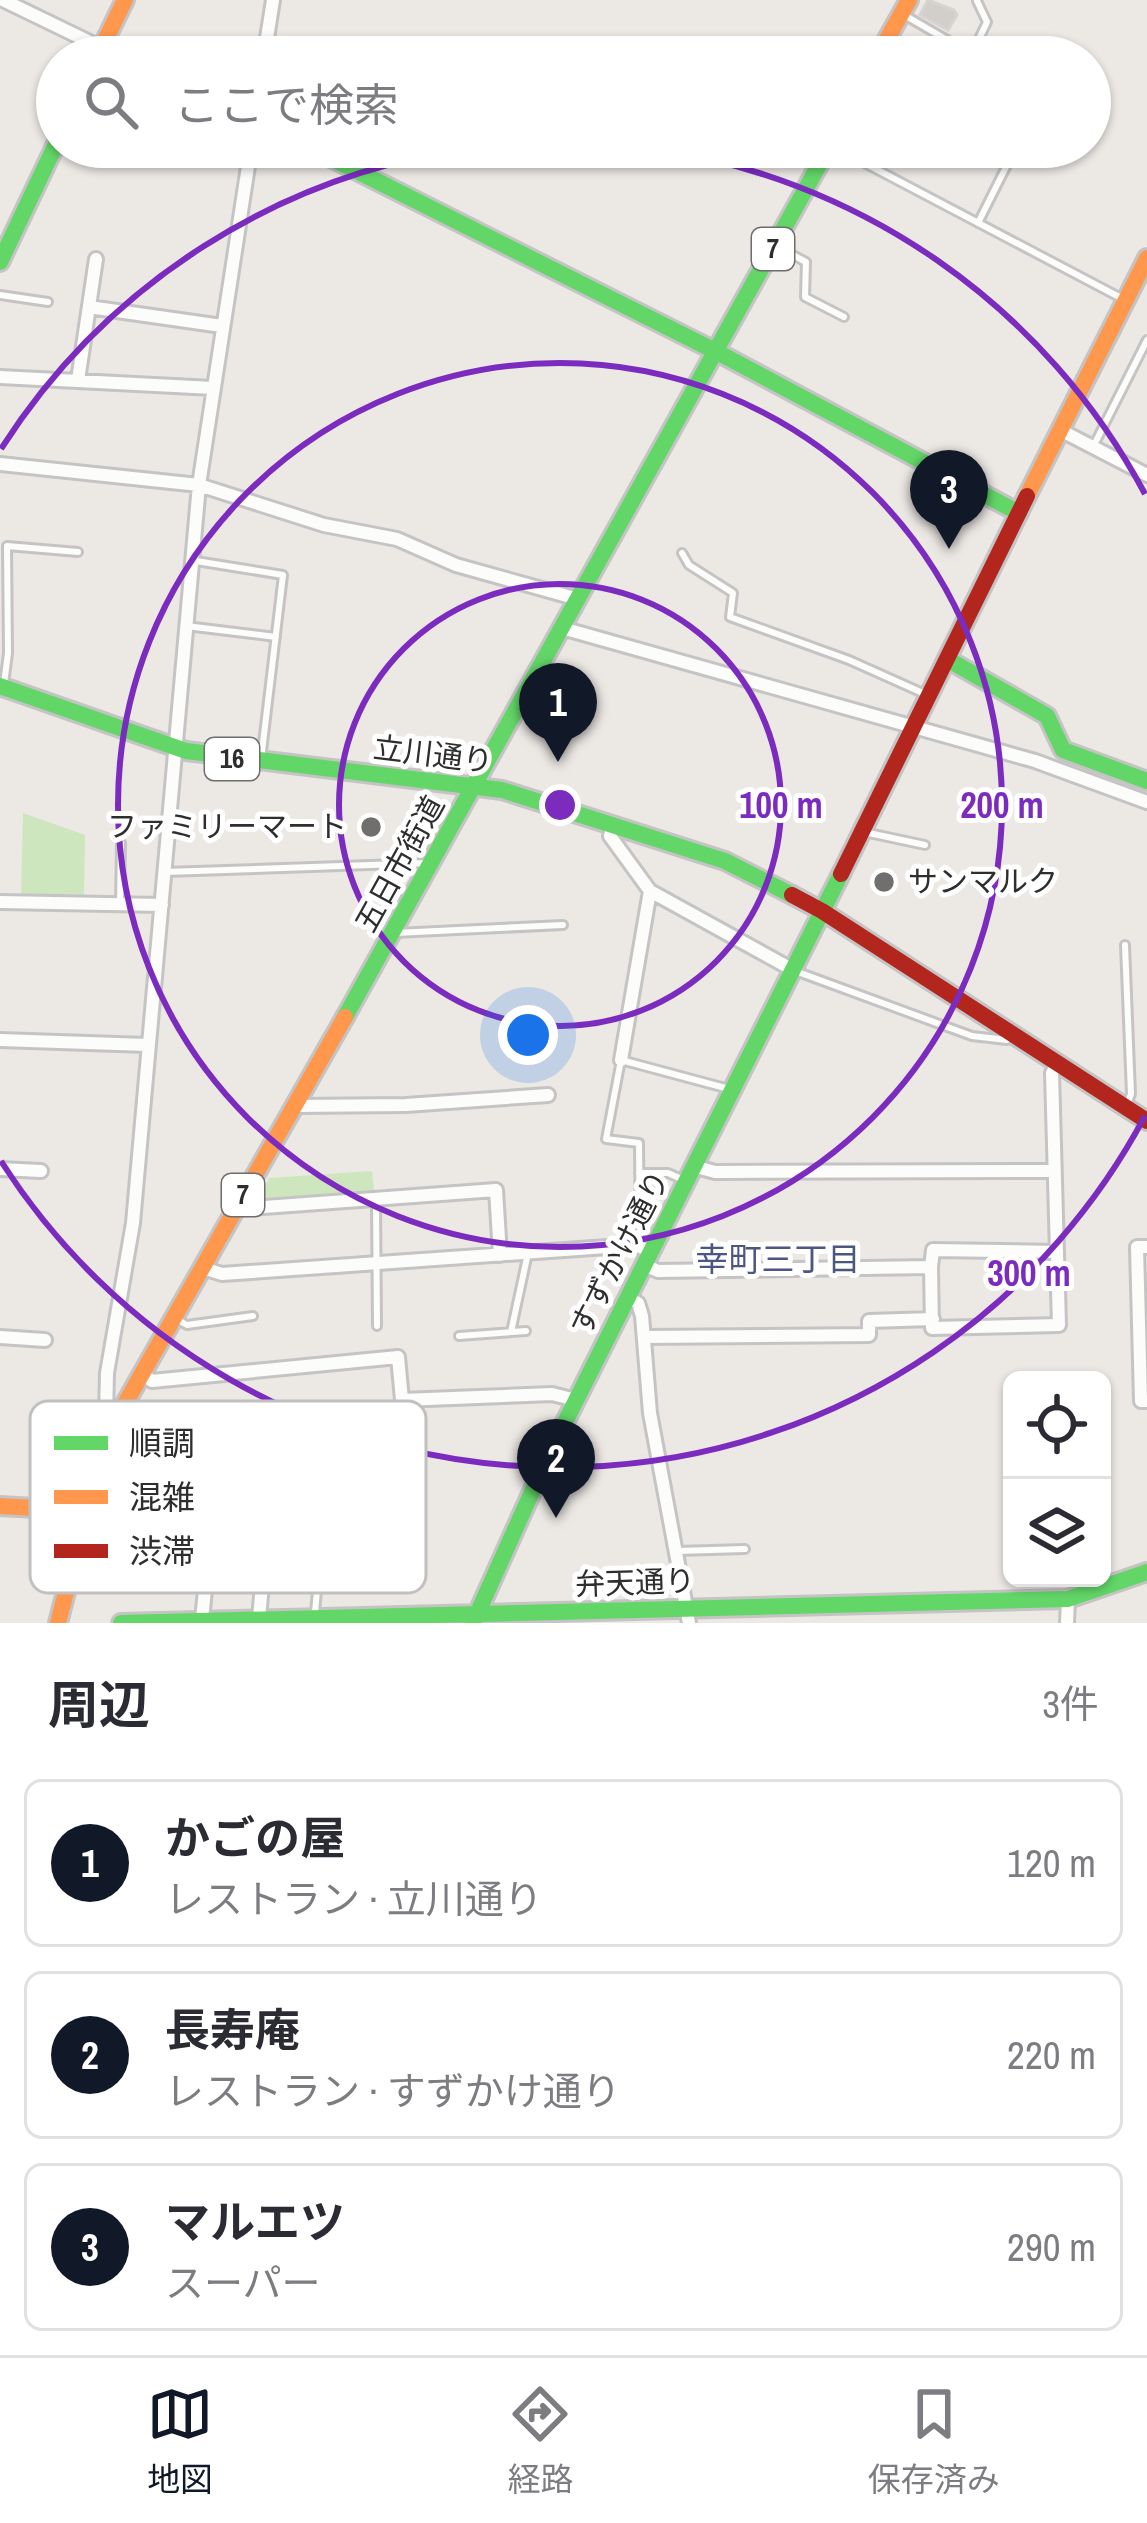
<!DOCTYPE html>
<html lang="ja">
<head>
<meta charset="utf-8">
<style>
	body { margin:0; font-family:"Archivo Narrow","Noto Sans JP",sans-serif; background:#f2f2f3; color:#2b2b33 }
	.controls { position:absolute; right:36px; bottom:36px; display:grid; overflow:hidden; border-radius:18px; box-shadow:0 3px 9px #0004 }
	.controls button { width:108px; height:108px; display:grid; place-items:center; padding:0; border:0; border-bottom:3px solid #e1e1e2; background:#fff; color:#2b2b33; font:60px sans-serif }
	.you { position:absolute; left:528px; top:1035px; width:42px; height:42px; margin:-30px; border:9px solid #fff; border-radius:50%; background:#1a73e8; box-shadow:0 0 0 18px #1a73e833 }
	.badge { display:grid; place-items:center; width:78px; height:78px; border-radius:50%; background:#111827; color:#fff; font-size:39px; font-weight:700 }
	.pin { position:absolute; translate:-50% -99px; filter:drop-shadow(0 3px 6px #0008) }
	.pin::after { content:''; position:absolute; top:63px; width:42px; height:36px; background:inherit; clip-path:polygon(0 0,100% 0,50% 100%) }
	.list { margin:0; padding:0; list-style:none }
	h2 { display:flex; justify-content:space-between; align-items:center; height:156px; margin:0; padding:0 48px; font-size:51px }
	h2 small { font-size:39px; font-weight:400; color:#7c7c81 }
	.list li { display:grid; grid-template-columns:78px 1fr auto; gap:36px; align-items:center; box-sizing:border-box; height:168px; margin:0 24px 24px; padding:0 24px; border:3px solid #e1e1e2; border-radius:18px }
	.list b { display:block; font-size:45px; white-space:nowrap }
	.list p { margin:0; font-size:39px; white-space:nowrap; color:#7c7c81 }
	.list em { font-size:39px; font-style:normal; color:#7c7c81 }
	.icon { flex:none; width:66px; height:66px; fill:none; stroke:currentColor; stroke-width:2; stroke-linecap:round; stroke-linejoin:round }
	.map { position:relative; flex:none; width:1147px; height:1623px; overflow:hidden }
	.search { position:absolute; background:#fff; box-shadow:0 3px 9px #0004; left:36px; right:36px; top:36px; height:132px; display:flex; align-items:center; gap:30px; box-sizing:border-box; padding:0 42px; border-radius:66px; color:#7c7c81; font-size:45px }
	.sheet { height:732px; background:#fff }
	nav { display:flex; justify-content:space-around; align-items:center; box-sizing:border-box; height:168px; border-top:3px solid #e1e1e2; background:#fff; font-size:33px; color:#7c7c81 }
	nav a { display:grid; justify-items:center; gap:6px }
	nav .on { color:#111827 }
	.map>svg:first-child { display:block }
	.green { fill:#cee6be }
	.building { fill:#d1cecb; stroke:#d7d4d0; stroke-width:3 }
	.lines { fill:none; stroke-linecap:round; stroke-linejoin:round }
	.lane-casing { stroke:#c5c4c5; stroke-width:12 }
	.street-casing { stroke:#c5c4c5; stroke-width:18 }
	.fast-casing { stroke:#c5c4c5; stroke-width:22 }
	.slow-casing { stroke:#c5c4c5; stroke-width:22 }
	.jam-casing { stroke:#c5c4c5; stroke-width:22 }
	.lane { stroke:#fcfcfb; stroke-width:6 }
	.street { stroke:#fcfcfb; stroke-width:12 }
	.fast { stroke:#63d668; stroke-width:16 }
	.slow { stroke:#ff974d; stroke-width:16 }
	.jam { stroke:#b3261e; stroke-width:16 }
	.ring { fill:none; stroke:#7b2cbf; stroke-width:6 }
	.poi-dot { fill:#706f6e; stroke:#fff; stroke-width:4.5 }
	.labels { text-anchor:middle; stroke-width:10; stroke-linejoin:round; paint-order:stroke }
	.shield { fill:#fff; stroke:#6d6d6d; stroke-width:3 }
	.shield-label { font-size:27px; font-weight:bold; fill:#2e2e2e }
	.street-label { font-size:30px; fill:#2e2e2e; stroke:#fff }
	.poi-label { font-size:30px; fill:#2e2e2e; stroke:#fff; text-anchor:end }
	.neighbourhood-label { font-size:33px; fill:#4d5680; stroke:#fff }
	.key { fill:#fff; stroke:#c0c0c0; stroke-width:3 }
	.key-label { font-size:33px; fill:#2e2e2e }
	.centre { fill:#7b2cbf; stroke:#fff; stroke-width:6 }
	.ring-label { font-size:36px; text-anchor:middle; font-weight:bold; fill:#7b2cbf; stroke:#fff; stroke-width:10; stroke-linejoin:round; paint-order:stroke }
</style>
</head>
<body>
<div class="map">
<svg width="1147" height="1623" viewBox="0 0 1147 1623">
	<rect width="100%" height="100%" fill="#ece8e4"/>
	<!-- green -->
	<path class="green" d="M 23,813 L 85,835 L 84,897 L 21,896 Z
		M 372,1171 L 374,1191 L 260,1200 L 269,1178 Z"/>
	<!-- building -->
	<path class="building" d="M 928,0 L 954,10 L 957,15 L 948,30 L 920,15 Z"/>
	<g class="lines">
		<!-- lane casing -->
		<g class="lane-casing">
			<path id="lane" d="M 906,16 L 961,48 L 969,48 L 979,39 L 987,22 L 977,1
				M 834,147 L 1123,299
				M 973,147 L 1007,165 L 978,223
				M 778,247 L 806,262 L 805,297 L 844,317
				M 0,295 L 48,302
				M 1093,447 L 1147,340
				M 682,553 L 689,565 L 733,593 L 730,617 L 849,660 L 925,694
				M 196,561 L 283,575 L 261,760
				M 186,626 L 276,637
				M 4,684 L 8,653 L 7,546 L 78,552
				M 864,832 L 925,845
				M 165,872 L 428,863
				M 120,904 L 121,843
				M 395,933 L 563,925
				M 1125,945 L 1131,1094 L 1128,1102
				M 798,972 L 972,1036 L 1007,1040
				M 639,1173 L 668,1173 L 686,1181
				M 376,1202 L 377,1326
				M 640,1245 L 639,1143 L 606,1139 L 621,1060 L 729,1089
				M 178,1320 L 187,1325 L 253,1316
				M 511,1332 L 528,1253
				M 459,1336 L 526,1331
				M 677,1551 L 745,1549
				M 315,1612 L 329,1464"/>
		</g>
		<!-- street casing -->
		<g class="street-casing">
			<path id="street" d="M 3,0 L 102,48
				M 264,57 L 273,0
				M 89,307 L 222,326
				M 0,377 L 213,388
				M 78,380 L 96,259
				M 1060,430 L 1147,475
				M 0,464 L 199,485 L 324,525 L 397,539 L 456,565 L 578,599
				M 562,628 L 1035,761 L 1147,802
				M 613,824 L 610,836 L 650,891 L 795,971
				M 0,902 L 162,905
				M 0,1040 L 147,1045
				M 621,1060 L 650,891
				M 294,1106 L 406,1105 L 548,1095
				M 693,1166 L 715,1172 L 1054,1171
				M 0,1169 L 41,1171
				M 239,1202 L 251,1208 L 496,1190 L 500,1255
				M 1147,1247 L 1137,1247 L 1141,1401 L 1147,1401
				M 644,1265 L 658,1271 L 931,1267 L 933,1250 L 1057,1252
				M 931,1267 L 932,1328 L 1059,1325 L 1052,1073 L 1058,1063
				M 203,1268 L 222,1274 L 635,1245 L 650,1251
				M 628,1298 L 638,1303 L 642,1316 L 650,1413 L 689,1623
				M 0,1337 L 45,1340
				M 644,1337 L 869,1335 L 869,1321 L 933,1319
				M 142,1374 L 152,1381 L 398,1357 L 402,1400 L 552,1394 L 576,1400
				M 114,1423 L 106,1417 L 107,1373 L 133,1223 L 199,485 L 251,147
				M 94,1483 L 273,1463 L 259,1618
				M 80,1537 L 210,1534
				M 202,1620 L 217,1469
				M 1067,1623 L 1068,1599"/>
		</g>
		<!-- fast casing -->
		<g class="fast-casing">
			<path id="fast" d="M 309,147 L 717,352 L 1019,513
				M 0,262 L 57,142
				M 947,659 L 1047,716 L 1063,750 L 1147,781
				M 0,686 L 186,751 L 502,790 L 725,861 L 792,895
				M 345,1017 L 829,147
				M 121,1623 L 1068,1599 L 1147,1572
				M 473,1623 L 549,1454 L 841,874"/>
		</g>
		<!-- slow casing -->
		<g class="slow-casing">
			<path id="slow" d="M 102,48 L 121,57
				M 97,57 L 125,0
				M 877,57 L 909,0
				M 1027,496 L 1147,258
				M 0,1506 L 87,1511
				M 58,1623 L 94,1483 L 114,1423 L 345,1017"/>
		</g>
		<!-- jam casing -->
		<g class="jam-casing">
			<path id="jam" d="M 841,874 L 1027,496
				M 792,895 L 822,911 L 1147,1121"/>
		</g>
		<!-- lane -->
		<use href="#lane" class="lane"/>
		<!-- street -->
		<use href="#street" class="street"/>
		<!-- fast -->
		<use href="#fast" class="fast"/>
		<!-- slow -->
		<use href="#slow" class="slow"/>
		<!-- jam -->
		<use href="#jam" class="jam"/>
	</g>
	<!-- distance rings -->
	<g class="ring">
		<circle cx="560" cy="805" r="221"/>
		<circle cx="560" cy="805" r="442"/>
		<path d="M1145 1116A663 663 0 0 1 1 1161M1 449A663 663 0 0 1 473 148M647 148A663 663 0 0 1 1145 494"/>
	</g>
	<!-- markers -->
	<g class="poi-dot">
		<circle cx="371" cy="827" r="12"/>
		<circle cx="884" cy="882" r="12"/>
	</g>
	<g class="labels">
		<!-- shield labels -->
		<g class="shield">
			<rect x="752" y="228" width="42" height="42" rx="9"/>
			<rect x="205" y="738" width="54" height="42" rx="9"/>
			<rect x="222" y="1174" width="42" height="42" rx="9"/>
		</g>
		<g class="shield-label">
			<text x="773" y="258">7</text>
			<text x="232" y="768">16</text>
			<text x="243" y="1204">7</text>
		</g>
		<!-- street labels -->
		<g class="street-label">
			<text transform="translate(433 755) rotate(7)" y="10">立川通り</text>
			<text transform="translate(400 864) rotate(-61)" y="10">五日市街道</text>
			<text transform="translate(620 1253) rotate(-63)" y="10">すずかけ通り</text>
			<text transform="translate(635 1583) rotate(-2)" y="10">弁天通り</text>
		</g>
		<!-- poi labels -->
		<g class="poi-label">
			<text x="347" y="837">ファミリーマート</text>
			<text x="908" y="892" text-anchor="start">サンマルク</text>
		</g>
		<!-- neighbourhood labels -->
		<g class="neighbourhood-label">
			<text x="778" y="1271">幸町三丁目</text>
		</g>
	</g>
	<!-- legend -->
	<rect x="30" y="1401" width="396" height="192" rx="18" class="key"/>
	<rect x="54" y="1436" width="54" height="14" fill="#63d668"/>
	<rect x="54" y="1490" width="54" height="14" fill="#ff974d"/>
	<rect x="54" y="1544" width="54" height="14" fill="#b3261e"/>
	<g class="key-label">
		<text x="129" y="1455">順調</text>
		<text x="129" y="1509">混雑</text>
		<text x="129" y="1563">渋滞</text>
	</g>
	<circle cx="560" cy="805" r="18" class="centre"/>
	<g class="ring-label">
		<text x="781" y="818">100 m</text>
		<text x="1002" y="818">200 m</text>
		<text x="1029" y="1286">300 m</text>
	</g>
</svg>
<div class="controls">
<button><svg class="icon" aria-label="locate" viewBox="0 0 24 24"><circle cx="12" cy="12" r="6"/><path d="M12 2v4M12 18v4M2 12h4M18 12h4"/></svg></button>
<button><svg class="icon" aria-label="layers" viewBox="0 0 24 24"><path d="M12 4l9 5-9 5-9-5zM3 14l9 5 9-5"/></svg></button>
</div>
<div class="you"></div>
<div class="pin badge" style="left:558px;top:762px">1</div>
<div class="pin badge" style="left:556px;top:1518px">2</div>
<div class="pin badge" style="left:949px;top:549px">3</div>
<div class="search"><svg class="icon" aria-label="search" viewBox="0 0 24 24"><circle cx="10" cy="10" r="6"/><path d="M15 15l6 6"/></svg>ここで検索</div>
</div>
<section class="sheet">
<h2>周辺<small>3件</small></h2>
<ul class="list">
<li><span class="badge">1</span><div><b>かごの屋</b><p>レストラン · 立川通り</p></div><em>120 m</em></li>
<li><span class="badge">2</span><div><b>長寿庵</b><p>レストラン · すずかけ通り</p></div><em>220 m</em></li>
<li><span class="badge">3</span><div><b>マルエツ</b><p>スーパー</p></div><em>290 m</em></li>
</ul>
</section>
<nav>
<a class="on"><svg class="icon" aria-label="map" viewBox="0 0 24 24"><path d="M3 6l6-2 6 2 6-2v14l-6 2-6-2-6 2zM9 4v14M15 6v14"/></svg>地図</a>
<a><svg class="icon" aria-label="directions" viewBox="0 0 24 24"><path d="M12 3l9 9-9 9-9-9zM9 14v-3h6M13 9l2 2-2 2"/></svg>経路</a>
<a><svg class="icon" aria-label="saved" viewBox="0 0 24 24"><path d="M7 4h10v16l-5-4-5 4z"/></svg>保存済み</a>
</nav>
</body>
</html>
